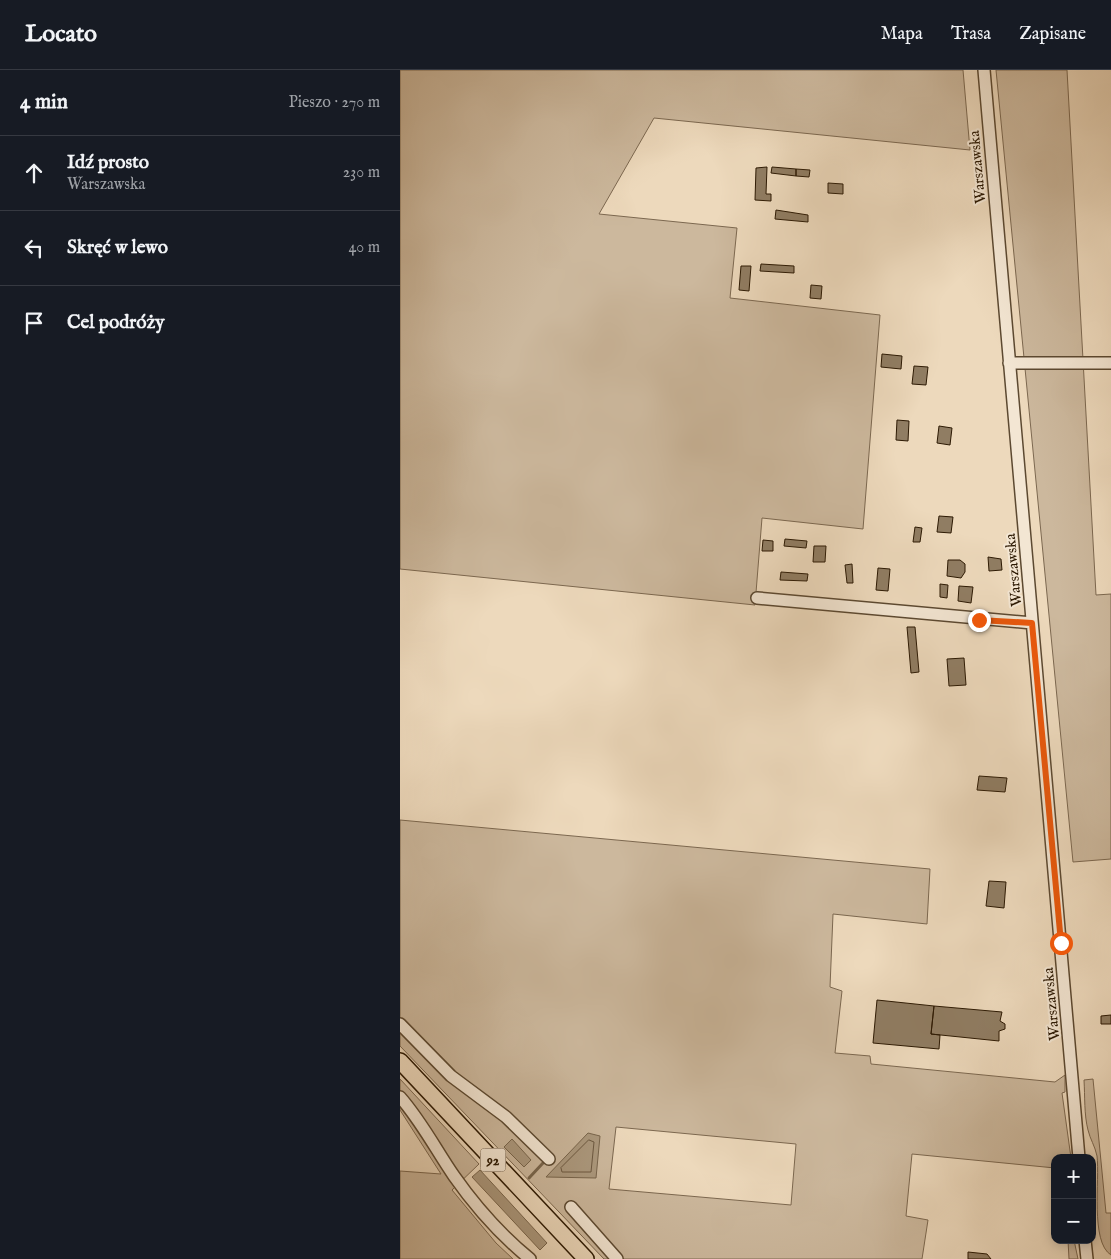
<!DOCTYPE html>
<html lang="pl">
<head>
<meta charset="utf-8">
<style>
	body { margin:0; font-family:"IM FELL English",serif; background:#242831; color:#f1f3f6 }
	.controls { position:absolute; right:15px; bottom:15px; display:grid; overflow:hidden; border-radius:10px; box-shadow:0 2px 12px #0003 }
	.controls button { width:45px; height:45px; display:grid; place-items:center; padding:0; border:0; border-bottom:1px solid #363941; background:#171b24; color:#f1f3f6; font:25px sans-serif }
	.stop { position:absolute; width:15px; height:15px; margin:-11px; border:4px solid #ea580c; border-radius:50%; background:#fff }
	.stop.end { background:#ea580c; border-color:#fff; box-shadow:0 1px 5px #0008 }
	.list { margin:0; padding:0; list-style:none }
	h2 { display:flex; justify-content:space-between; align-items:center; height:65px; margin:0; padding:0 20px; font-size:21px }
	h2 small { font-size:16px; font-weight:400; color:#9ea1a6 }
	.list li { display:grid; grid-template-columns:32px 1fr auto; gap:15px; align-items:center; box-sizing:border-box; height:75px; padding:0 20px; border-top:1px solid #363941 }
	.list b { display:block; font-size:19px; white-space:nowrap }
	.list p { margin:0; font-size:16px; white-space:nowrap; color:#9ea1a6 }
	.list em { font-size:16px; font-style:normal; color:#9ea1a6 }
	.icon { flex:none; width:28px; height:28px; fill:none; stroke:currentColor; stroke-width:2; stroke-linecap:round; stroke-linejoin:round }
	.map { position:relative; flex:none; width:711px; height:1189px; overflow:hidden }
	header { display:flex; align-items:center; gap:30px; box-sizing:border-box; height:70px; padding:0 25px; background:#171b24; border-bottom:1px solid #363941 }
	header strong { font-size:24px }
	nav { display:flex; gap:28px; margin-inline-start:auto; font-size:18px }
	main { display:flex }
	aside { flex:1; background:#171b24 }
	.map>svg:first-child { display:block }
	.green { fill:#ccb89d; stroke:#7c6850; fill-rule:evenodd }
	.water { fill:#ab987d; stroke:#78654c }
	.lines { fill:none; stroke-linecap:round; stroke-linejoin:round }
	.shore { stroke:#6c5840; stroke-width:1 }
	.stream { stroke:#78654c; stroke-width:3 }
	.building { fill:#907d63; stroke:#2c1903 }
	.minor-casing { stroke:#5c4931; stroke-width:14 }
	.major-casing { stroke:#2c1903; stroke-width:18 }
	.minor { stroke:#f3e6d3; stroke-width:11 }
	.major { stroke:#edd9bc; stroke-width:15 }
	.route { stroke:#ea580c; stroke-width:6 }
	.labels { text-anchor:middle; stroke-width:4; stroke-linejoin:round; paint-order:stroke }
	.shield { fill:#f3e6d3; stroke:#685641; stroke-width:1 }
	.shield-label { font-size:14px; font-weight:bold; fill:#2c1903 }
	.street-label { font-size:15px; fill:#2c1903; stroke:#f3e6d3 }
</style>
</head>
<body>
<header>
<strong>Locato</strong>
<nav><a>Mapa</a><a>Trasa</a><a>Zapisane</a></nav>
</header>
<main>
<aside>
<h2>4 min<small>Pieszo · 270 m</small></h2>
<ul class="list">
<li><svg class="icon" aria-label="ahead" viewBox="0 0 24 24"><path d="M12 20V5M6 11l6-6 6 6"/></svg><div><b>Idź prosto</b><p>Warszawska</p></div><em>230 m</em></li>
<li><svg class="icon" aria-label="left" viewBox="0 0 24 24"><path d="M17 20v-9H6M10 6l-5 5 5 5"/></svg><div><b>Skręć w lewo</b></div><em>40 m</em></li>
<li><svg class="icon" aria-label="arrive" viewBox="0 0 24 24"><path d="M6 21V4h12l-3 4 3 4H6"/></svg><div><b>Cel podróży</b></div></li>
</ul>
</aside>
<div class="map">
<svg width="711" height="1189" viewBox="0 0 711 1189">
	<rect width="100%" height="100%" fill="#edd9bc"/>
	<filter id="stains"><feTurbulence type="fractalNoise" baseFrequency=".004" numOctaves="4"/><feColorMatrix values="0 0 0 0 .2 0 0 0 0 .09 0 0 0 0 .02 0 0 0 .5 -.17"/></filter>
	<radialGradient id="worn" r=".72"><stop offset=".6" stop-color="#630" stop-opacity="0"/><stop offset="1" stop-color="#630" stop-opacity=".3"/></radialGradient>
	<!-- green -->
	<path class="green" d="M 0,0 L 563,0 L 570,80 L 254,48 L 199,144 L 337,158 L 330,228 L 480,245 L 463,459 L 362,448 L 355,535 L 0,499 Z
		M 596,0 L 667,0 L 696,525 L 711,524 L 711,789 L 673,792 Z
		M 0,750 L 530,799 L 527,854 L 433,844 L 430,917 L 442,921 L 435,983 L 470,986 L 471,994 L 655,1012 L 665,1005 L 665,1022 L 662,1023 L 671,1088 L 655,1088 L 655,1098 L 512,1084 L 506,1146 L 528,1150 L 522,1189 L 204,1189 L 0,976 ZM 216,1057 L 396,1074 L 391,1135 L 209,1119 Z
		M 0,1009 L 79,1094 L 52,1120 L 96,1173 L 113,1189 L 0,1189 L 0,1101 L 41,1104 L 0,1040 Z
		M 693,1009 L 706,1143 L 711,1143 L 711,1185 C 690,1172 700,1109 697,1086 C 695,1076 690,1069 688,1060 C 684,1045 685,1026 684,1010 Z
		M 668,1170 L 674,1170 L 678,1189 L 669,1189 Z"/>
	<!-- water -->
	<path class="water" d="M 188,1063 L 200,1066 L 196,1108 L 146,1107 Z
		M 112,1069 L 131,1090 L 124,1097 L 104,1077 Z
		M 80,1100 L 147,1173 L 140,1180 L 72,1107 Z"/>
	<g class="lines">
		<!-- shore -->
		<path class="shore" d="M 189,1070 L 194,1072 L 191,1102 L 162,1102 L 161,1098 Z"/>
		<!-- stream -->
		<path class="stream" d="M 129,1108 L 143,1093"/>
	</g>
	<!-- building -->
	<path class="building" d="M 367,97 L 366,124 L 371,124 L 371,131 L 355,130 L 356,98 Z
		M 372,97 L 396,99 L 396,106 L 371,103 Z
		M 396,99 L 410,100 L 409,107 L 396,106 Z
		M 428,113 L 443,114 L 443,124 L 428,123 Z
		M 376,140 L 408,145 L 408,152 L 375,149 Z
		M 361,194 L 394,196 L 394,203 L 360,201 Z
		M 341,196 L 351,196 L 349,221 L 339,220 Z
		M 411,215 L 422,216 L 421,229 L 410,228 Z
		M 482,284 L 502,286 L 501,299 L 481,297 Z
		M 514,296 L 528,297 L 526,315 L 512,314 Z
		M 497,350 L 509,351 L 508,371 L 496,370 Z
		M 539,356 L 552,358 L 550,375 L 537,373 Z
		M 539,446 L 553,447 L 551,463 L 537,462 Z
		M 515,457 L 522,458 L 520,472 L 513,472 Z
		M 385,469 L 407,471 L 406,478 L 384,476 Z
		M 363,470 L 373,471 L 373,481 L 362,481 Z
		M 414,476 L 426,476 L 425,492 L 413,492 Z
		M 588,487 L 601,489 L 602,500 L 589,501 Z
		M 548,490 L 560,490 L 565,494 L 565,502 L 561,508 L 547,506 Z
		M 452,494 L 453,513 L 447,513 L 445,495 Z
		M 478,498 L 490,499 L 488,521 L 476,520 Z
		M 381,502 L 408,504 L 407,511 L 380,510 Z
		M 540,514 L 548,515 L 547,528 L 540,527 Z
		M 559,516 L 573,517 L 571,533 L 558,531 Z
		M 507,557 L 515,557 L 519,602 L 511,603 Z
		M 564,588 L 566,615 L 549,616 L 547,589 Z
		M 579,706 L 607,708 L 605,722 L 577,720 Z
		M 589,811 L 606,812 L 604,838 L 586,836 Z
		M 477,930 L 534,936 L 531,964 L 540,965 L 539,979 L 473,973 Z
		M 534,936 L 602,942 L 600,951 L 605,954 L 605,959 L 599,961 L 599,971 L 531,964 Z
		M 711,945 L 711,954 L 701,954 L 701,946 Z
		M 568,1182 L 587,1184 L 591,1189 L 568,1189 Z"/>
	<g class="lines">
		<!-- minor casing -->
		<g class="minor-casing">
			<path id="minor" d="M 584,0 L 679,1088
				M 609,293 L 711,293
				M 357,528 L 632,553
				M 0,954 L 51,1006 L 106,1047 L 149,1089
				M 0,1027 C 22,1052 36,1080 54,1106 C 75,1136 102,1166 130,1189
				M 171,1137 L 217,1189
				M 685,1170 L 687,1189"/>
		</g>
		<!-- major casing -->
		<g class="major-casing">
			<path id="major" d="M 0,991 L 186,1189"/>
		</g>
		<!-- minor -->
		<use href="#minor" class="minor"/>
		<!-- major -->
		<use href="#major" class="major"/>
	</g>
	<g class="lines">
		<!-- route -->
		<path class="route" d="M 579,550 L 632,553 L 661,873"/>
	</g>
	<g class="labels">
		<!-- shield labels -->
		<rect class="shield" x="80.5" y="1078.5" width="25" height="23" rx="4"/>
		<g class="shield-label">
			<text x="93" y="1095">92</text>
		</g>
		<!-- street labels -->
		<g class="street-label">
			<text transform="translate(577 97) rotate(-95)" y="5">Warszawska</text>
			<text transform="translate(613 500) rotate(-95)" y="5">Warszawska</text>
			<text transform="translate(651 934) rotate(-95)" y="5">Warszawska</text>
		</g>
	</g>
	<rect width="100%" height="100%" filter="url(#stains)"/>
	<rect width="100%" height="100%" fill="url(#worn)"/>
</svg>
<div class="controls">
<button>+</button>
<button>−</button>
</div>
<div class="stop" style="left:661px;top:873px"></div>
<div class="stop end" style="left:579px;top:550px"></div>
</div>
</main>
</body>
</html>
